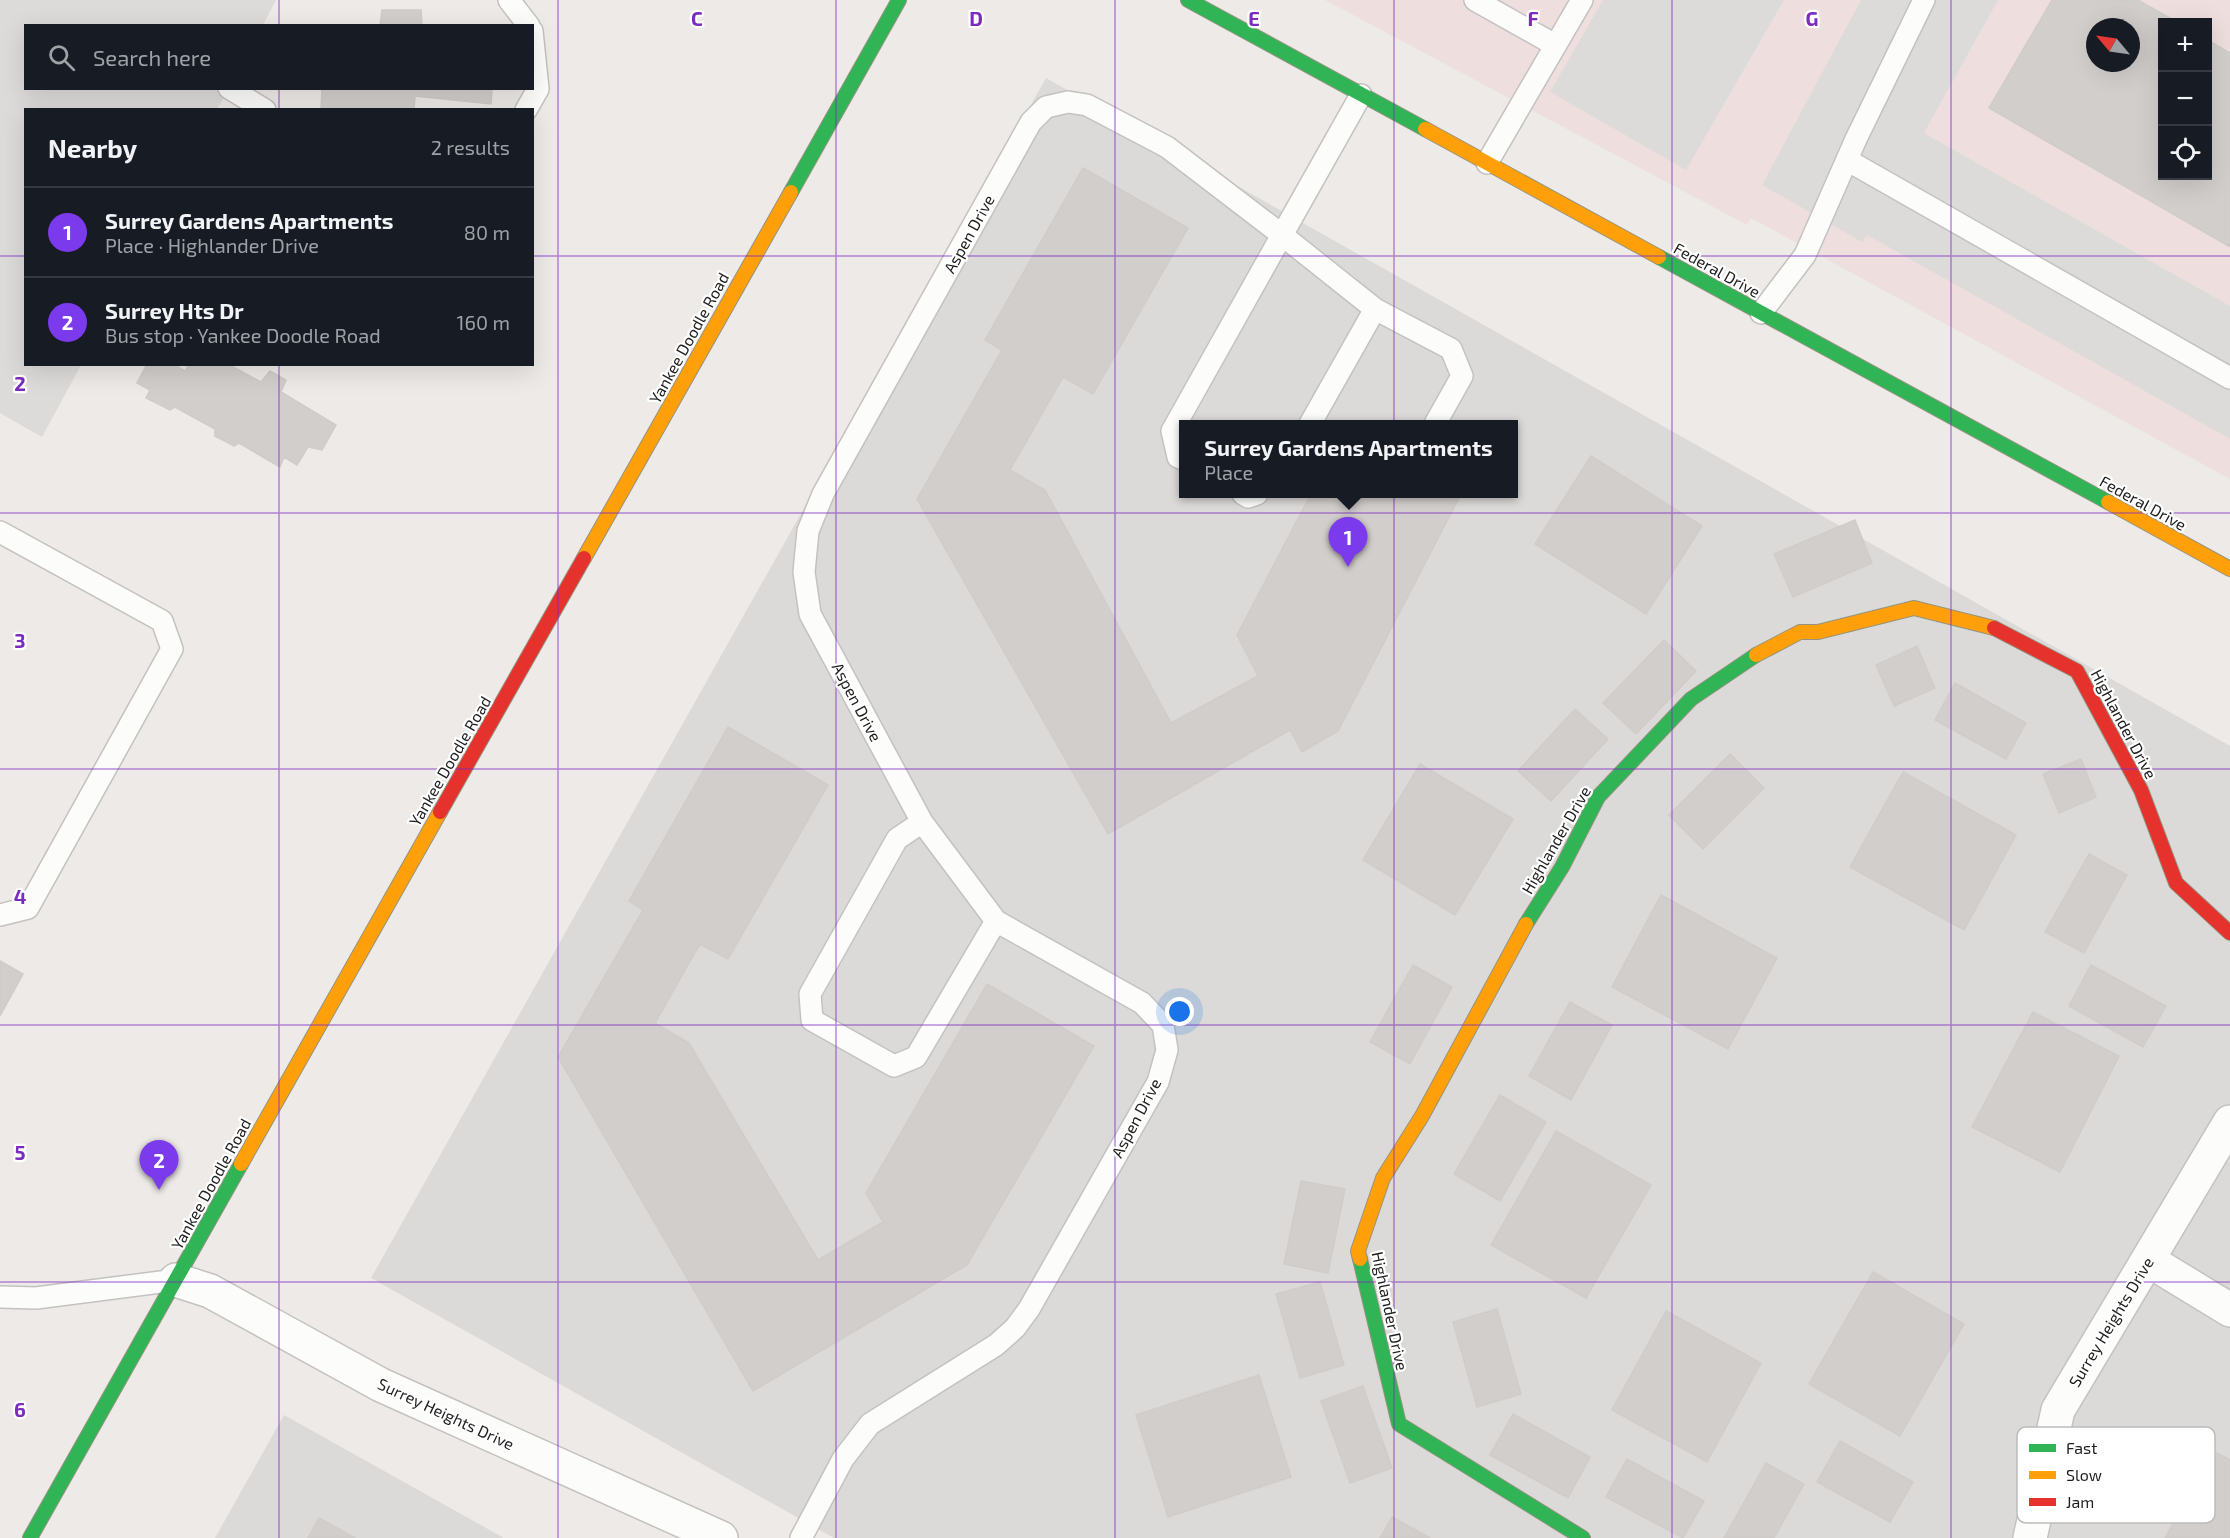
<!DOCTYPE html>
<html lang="en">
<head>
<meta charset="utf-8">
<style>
	body { margin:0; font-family:"Exo 2",sans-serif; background:#20242c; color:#f1f3f6 }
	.controls { position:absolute; right:18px; top:18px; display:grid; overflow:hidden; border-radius:0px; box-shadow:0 6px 24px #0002 }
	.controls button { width:54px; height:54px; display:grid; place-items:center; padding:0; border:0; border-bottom:2px solid #363941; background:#171b24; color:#f1f3f6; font:30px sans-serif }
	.compass { position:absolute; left:2086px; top:18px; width:54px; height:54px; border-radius:50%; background:#171b24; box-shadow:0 6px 24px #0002; rotate:299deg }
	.you { position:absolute; left:1180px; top:1012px; width:21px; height:21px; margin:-15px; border:4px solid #fff; border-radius:50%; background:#1a73e8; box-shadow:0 0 0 9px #1a73e833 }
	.badge { display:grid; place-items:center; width:39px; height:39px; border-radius:50%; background:#7c3aed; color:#fff; font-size:20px; font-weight:700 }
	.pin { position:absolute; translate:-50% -50px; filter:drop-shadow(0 2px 3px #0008) }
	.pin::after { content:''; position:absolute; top:32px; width:21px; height:18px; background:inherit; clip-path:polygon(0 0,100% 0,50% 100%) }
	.popup { position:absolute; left:1179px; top:420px; width:339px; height:78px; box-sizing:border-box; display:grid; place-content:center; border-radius:0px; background:#171b24; filter:drop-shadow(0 2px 4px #0005); font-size:20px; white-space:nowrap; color:#9ea1a6 }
	.popup b { font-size:22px; color:#f1f3f6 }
	.popup::after { content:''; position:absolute; left:50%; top:100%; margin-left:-12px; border:12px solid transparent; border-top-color:#171b24 }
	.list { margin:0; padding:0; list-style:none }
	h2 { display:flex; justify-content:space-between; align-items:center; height:78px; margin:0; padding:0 24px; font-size:26px }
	h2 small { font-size:20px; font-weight:400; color:#9ea1a6 }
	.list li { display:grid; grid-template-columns:39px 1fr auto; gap:18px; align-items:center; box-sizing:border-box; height:90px; padding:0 24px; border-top:2px solid #363941 }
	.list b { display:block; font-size:22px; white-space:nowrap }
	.list p { margin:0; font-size:20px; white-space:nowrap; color:#9ea1a6 }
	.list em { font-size:20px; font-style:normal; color:#9ea1a6 }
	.icon { flex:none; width:33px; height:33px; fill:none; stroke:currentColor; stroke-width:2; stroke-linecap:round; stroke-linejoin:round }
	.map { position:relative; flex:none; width:2230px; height:1538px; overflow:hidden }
	.search { position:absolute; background:#171b24; box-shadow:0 6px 24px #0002; left:24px; top:24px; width:510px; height:66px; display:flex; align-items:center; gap:15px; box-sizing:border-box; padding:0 21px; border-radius:0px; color:#9ea1a6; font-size:22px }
	.panel { position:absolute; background:#171b24; box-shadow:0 6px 24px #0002; left:24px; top:108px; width:510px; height:258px; border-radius:0px }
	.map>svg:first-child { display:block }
	.residential { fill:#dcdad8; fill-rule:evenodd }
	.commercial { fill:#eedfde; fill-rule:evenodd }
	.parking { fill:#dddbda }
	.building { fill:#d2cecc; stroke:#d0ccc9; stroke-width:1.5; fill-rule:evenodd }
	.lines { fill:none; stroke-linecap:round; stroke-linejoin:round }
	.lane-casing { stroke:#c4c2c1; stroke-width:24 }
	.street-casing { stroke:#c4c2c1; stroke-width:36 }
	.fast-casing { stroke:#949481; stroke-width:16 }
	.slow-casing { stroke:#949481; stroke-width:16 }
	.jam-casing { stroke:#949481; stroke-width:16 }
	.lane { stroke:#fcfcfb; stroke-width:21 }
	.street { stroke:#fcfcfb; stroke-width:33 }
	.fast { stroke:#30b455; stroke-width:14 }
	.slow { stroke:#ff9f0a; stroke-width:14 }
	.jam { stroke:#e5322d; stroke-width:14 }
	.grid { fill:none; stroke:#7b2cbf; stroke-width:1.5; stroke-opacity:0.55 }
	.labels { text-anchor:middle; stroke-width:4.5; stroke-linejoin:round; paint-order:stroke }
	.street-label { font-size:16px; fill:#1e1e1e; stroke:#fff }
	.key { fill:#fff; stroke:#bcbcbc; stroke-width:1.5 }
	.key-label { font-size:16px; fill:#1e1e1e }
	.grid-label { font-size:20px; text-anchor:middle; font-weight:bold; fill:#7b2cbf; stroke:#fff; stroke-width:4.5; stroke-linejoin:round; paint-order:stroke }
</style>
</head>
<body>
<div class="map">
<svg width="2230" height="1538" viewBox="0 0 2230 1538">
	<rect width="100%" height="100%" fill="#edeae7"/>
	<!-- residential -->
	<path class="residential" d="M 1046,78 L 2230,746 L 2230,1538 L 834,1538 L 371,1278 ZM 1183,424 L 1513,424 L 1513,494 L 1183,494 Z
		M 284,1415 L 504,1538 L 215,1538 Z"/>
	<!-- commercial -->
	<path class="commercial" d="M 1325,0 L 2230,0 L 2230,479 L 1751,218 L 1747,225 ZM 2162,22 L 2208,22 L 2208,176 L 2162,176 ZM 2095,27 L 2131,27 L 2131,63 L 2095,63 Z"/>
	<!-- parking -->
	<path class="parking" d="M 0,0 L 276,0 L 263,25 L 26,26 L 26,88 L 229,89 L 217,109 L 26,110 L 26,364 L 81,365 L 42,437 L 0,413 Z
		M 1603,0 L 1784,0 L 1686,170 L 1550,92 Z
		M 1861,0 L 1998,0 L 1924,133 L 2230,306 L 2230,439 L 1867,235 L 1862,242 L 1762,185 Z"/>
	<!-- building -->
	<path class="building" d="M 2052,0 L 2138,0 L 2177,22 L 2162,22 L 2162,176 L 2208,176 L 2208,40 L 2230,53 L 2230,247 L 1989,108 ZM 2095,27 L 2131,27 L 2131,63 L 2095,63 Z
		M 382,10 L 421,10 L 422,26 L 380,26 Z
		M 322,88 L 492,88 L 491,104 L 415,96 L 414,110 L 321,110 Z
		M 1083,168 L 1188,228 L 1093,394 L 1063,377 L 1010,470 L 1045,490 L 1171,723 L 1258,676 L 1237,635 L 1311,494 L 1461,494 L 1338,731 L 1302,752 L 1290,730 L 1108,834 L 917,499 L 1002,350 L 985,340 Z
		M 147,364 L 173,364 L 185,371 L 189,364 L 228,364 L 261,382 L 270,371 L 286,380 L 281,392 L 336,425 L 322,450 L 308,447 L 297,465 L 284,457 L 280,467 L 239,443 L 234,446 L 215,436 L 215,429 L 175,407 L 170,410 L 146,398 L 150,390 L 137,383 Z
		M 1591,456 L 1702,526 L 1646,614 L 1535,544 Z
		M 1855,520 L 1872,563 L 1793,597 L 1774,554 Z
		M 1664,640 L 1696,671 L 1636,734 L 1603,703 Z
		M 1917,646 L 1935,688 L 1894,706 L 1876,665 Z
		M 1955,683 L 2026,723 L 2006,759 L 1935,720 Z
		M 1575,709 L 1608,739 L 1551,801 L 1518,771 Z
		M 728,727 L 828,785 L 728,959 L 700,944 L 655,1023 L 689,1043 L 818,1260 L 883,1222 L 866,1193 L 987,984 L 1094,1046 L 967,1265 L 753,1391 L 558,1057 L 643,910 L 629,901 Z
		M 1730,754 L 1764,788 L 1703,849 L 1669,815 Z
		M 2081,759 L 2096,797 L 2059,813 L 2043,774 Z
		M 1420,764 L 1513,819 L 1455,915 L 1363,860 Z
		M 1903,772 L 2016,835 L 1964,930 L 1850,867 Z
		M 2089,854 L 2127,875 L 2084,953 L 2045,932 Z
		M 1661,895 L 1777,958 L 1728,1049 L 1612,987 Z
		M 0,961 L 23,974 L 0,1016 Z
		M 1413,965 L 1452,987 L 1410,1064 L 1370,1042 Z
		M 2091,965 L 2166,1006 L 2143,1047 L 2069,1006 Z
		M 1570,1002 L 1612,1025 L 1571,1100 L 1529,1076 Z
		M 2033,1012 L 2119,1056 L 2060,1172 L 1972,1127 Z
		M 1500,1095 L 1546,1122 L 1500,1201 L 1454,1174 Z
		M 1556,1131 L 1651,1185 L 1586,1298 L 1491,1245 Z
		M 1301,1181 L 1345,1189 L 1328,1273 L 1284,1264 Z
		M 1873,1272 L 1964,1324 L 1900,1436 L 1809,1384 Z
		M 1320,1282 L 1344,1365 L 1300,1378 L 1276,1294 Z
		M 1497,1309 L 1521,1394 L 1477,1407 L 1453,1322 Z
		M 1666,1311 L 1761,1363 L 1707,1462 L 1612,1410 Z
		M 1259,1375 L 1291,1477 L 1168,1517 L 1136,1415 Z
		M 1363,1386 L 1392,1468 L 1350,1483 L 1321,1401 Z
		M 1513,1414 L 1590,1457 L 1568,1498 L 1490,1455 Z
		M 1840,1441 L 1913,1482 L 1890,1522 L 1817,1482 Z
		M 2213,1451 L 2230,1460 L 2230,1538 L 2165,1538 Z
		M 1627,1459 L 1704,1501 L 1683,1538 L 1606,1497 Z
		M 1766,1463 L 1804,1484 L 1774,1538 L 1724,1538 Z
		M 1392,1517 L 1430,1538 L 1380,1538 Z
		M 319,1518 L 355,1538 L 308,1538 Z"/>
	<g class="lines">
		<!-- lane casing -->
		<g class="lane-casing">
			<path id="lane" d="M 509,0 L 529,26
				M 1475,0 L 1555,45
				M 229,88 L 265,110
				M 526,110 L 538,89 L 532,31
				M 1847,160 L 2230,378
				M 1487,163 L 1582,0
				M 1375,309 L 1451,349 L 1462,376 L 1435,424
				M 1761,313 L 1805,255 L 1856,139 L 1924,0
				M 1183,459 L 1178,457 L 1172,431 L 1282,235 L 1375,309 L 1310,424
				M 1243,494 L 1248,497 L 1257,494
				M 0,532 L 162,621 L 172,649 L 28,908 L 0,915
				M 922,822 L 897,839 L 810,994 L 812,1020 L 894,1066 L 916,1057 L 996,921
				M 0,1297 L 36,1298 L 176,1280
				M 801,1538 L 843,1459 L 870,1424 L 996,1345 L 1015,1328 L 1029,1309 L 1158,1082 L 1167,1050 L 1163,1025 L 1142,1003 L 996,921 L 922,822 L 810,614 L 804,572 L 808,531 L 823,494 L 1031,122 L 1046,107 L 1068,102 L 1087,105 L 1167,147 L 1282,235 L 1361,95"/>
		</g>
		<!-- street casing -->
		<g class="street-casing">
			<path id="street" d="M 2148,1260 L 2230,1310
				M 176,1280 L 210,1291 L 381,1385 L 721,1538
				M 2030,1538 L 2058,1410 L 2230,1122"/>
		</g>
		<!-- fast casing -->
		<g class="fast-casing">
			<path id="fast" d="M 1188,0 L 1425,129
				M 791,192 L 899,0
				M 1659,257 L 2108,502
				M 1526,924 L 1562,867 L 1598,797 L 1691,699 L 1756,655
				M 1360,1259 L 1399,1424 L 1583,1538
				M 30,1538 L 241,1164"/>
		</g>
		<!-- slow casing -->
		<g class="slow-casing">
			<path id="slow" d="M 1425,129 L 1659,257
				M 2108,502 L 2230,569
				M 584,558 L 791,192
				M 1756,655 L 1800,632 L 1818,632 L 1914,608 L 1994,628
				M 241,1164 L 440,812
				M 1360,1259 L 1358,1251 L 1383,1178 L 1422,1116 L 1526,924"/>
		</g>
		<!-- jam casing -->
		<g class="jam-casing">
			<path id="jam" d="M 1994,628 L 2077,671 L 2141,790 L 2176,883 L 2230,933
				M 440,812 L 584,558"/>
		</g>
		<!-- lane -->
		<use href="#lane" class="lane"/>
		<!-- street -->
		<use href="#street" class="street"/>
		<!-- fast -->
		<use href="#fast" class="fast"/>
		<!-- slow -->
		<use href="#slow" class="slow"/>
		<!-- jam -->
		<use href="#jam" class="jam"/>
	</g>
	<!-- grid -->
	<path class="grid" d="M 279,0 L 279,26M 558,0 L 558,1538M 836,0 L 836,1538M 1115,0 L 1115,1538M 1394,0 L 1394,1538M 1672,0 L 1672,1538M 1951,0 L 1951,1538M 279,88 L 279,110M 0,256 L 26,256M 532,256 L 2230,256M 279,364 L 279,1538M 0,513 L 2230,513M 0,769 L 2230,769M 0,1025 L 2230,1025M 0,1282 L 2230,1282"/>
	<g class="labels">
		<!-- street labels -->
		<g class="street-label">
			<text transform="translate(969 234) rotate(-61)" y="6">Aspen Drive</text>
			<text transform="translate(1717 270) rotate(29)" y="6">Federal Drive</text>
			<text transform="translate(689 338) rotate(-61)" y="6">Yankee Doodle Road</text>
			<text transform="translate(2143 503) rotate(29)" y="6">Federal Drive</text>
			<text transform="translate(857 702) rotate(62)" y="6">Aspen Drive</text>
			<text transform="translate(2124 724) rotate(62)" y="6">Highlander Drive</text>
			<text transform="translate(450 761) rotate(-60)" y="6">Yankee Doodle Road</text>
			<text transform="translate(1556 840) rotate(-60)" y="6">Highlander Drive</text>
			<text transform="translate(1136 1118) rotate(-62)" y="6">Aspen Drive</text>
			<text transform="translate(211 1184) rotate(-61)" y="6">Yankee Doodle Road</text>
			<text transform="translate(1390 1311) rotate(78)" y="6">Highlander Drive</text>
			<text transform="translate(2111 1322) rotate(-59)" y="6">Surrey Heights Drive</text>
			<text transform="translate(446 1414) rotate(25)" y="6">Surrey Heights Drive</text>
		</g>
	</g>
	<!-- legend -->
	<rect x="2017" y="1427" width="198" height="96" rx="9" class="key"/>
	<rect x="2029" y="1444" width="27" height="8" fill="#30b455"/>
	<rect x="2029" y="1471" width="27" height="8" fill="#ff9f0a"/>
	<rect x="2029" y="1498" width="27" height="8" fill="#e5322d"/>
	<g class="key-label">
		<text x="2066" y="1454">Fast</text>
		<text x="2066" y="1481">Slow</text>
		<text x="2066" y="1508">Jam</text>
	</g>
	<g class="grid-label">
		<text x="697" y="26">C</text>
		<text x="976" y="26">D</text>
		<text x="1254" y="26">E</text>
		<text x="1533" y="26">F</text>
		<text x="1812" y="26">G</text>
		<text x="20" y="391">2</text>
		<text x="20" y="648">3</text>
		<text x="20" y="904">4</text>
		<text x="20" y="1160">5</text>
		<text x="20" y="1417">6</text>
	</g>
</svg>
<div class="controls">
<button>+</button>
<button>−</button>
<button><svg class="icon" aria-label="locate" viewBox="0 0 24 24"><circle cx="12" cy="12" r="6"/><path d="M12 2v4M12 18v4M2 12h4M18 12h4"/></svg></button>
</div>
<svg class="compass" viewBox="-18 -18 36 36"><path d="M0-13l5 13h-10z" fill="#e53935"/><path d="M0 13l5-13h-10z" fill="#9ea1a6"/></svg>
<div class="you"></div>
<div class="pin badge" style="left:1348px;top:567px">1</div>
<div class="popup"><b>Surrey Gardens Apartments</b>Place</div>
<div class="pin badge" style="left:159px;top:1190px">2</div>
<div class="search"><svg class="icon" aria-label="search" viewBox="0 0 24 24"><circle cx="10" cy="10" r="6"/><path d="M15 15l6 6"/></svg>Search here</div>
<section class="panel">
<h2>Nearby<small>2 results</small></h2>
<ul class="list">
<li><span class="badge">1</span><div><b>Surrey Gardens Apartments</b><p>Place · Highlander Drive</p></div><em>80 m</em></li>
<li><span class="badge">2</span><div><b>Surrey Hts Dr</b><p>Bus stop · Yankee Doodle Road</p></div><em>160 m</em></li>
</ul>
</section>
</div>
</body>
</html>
